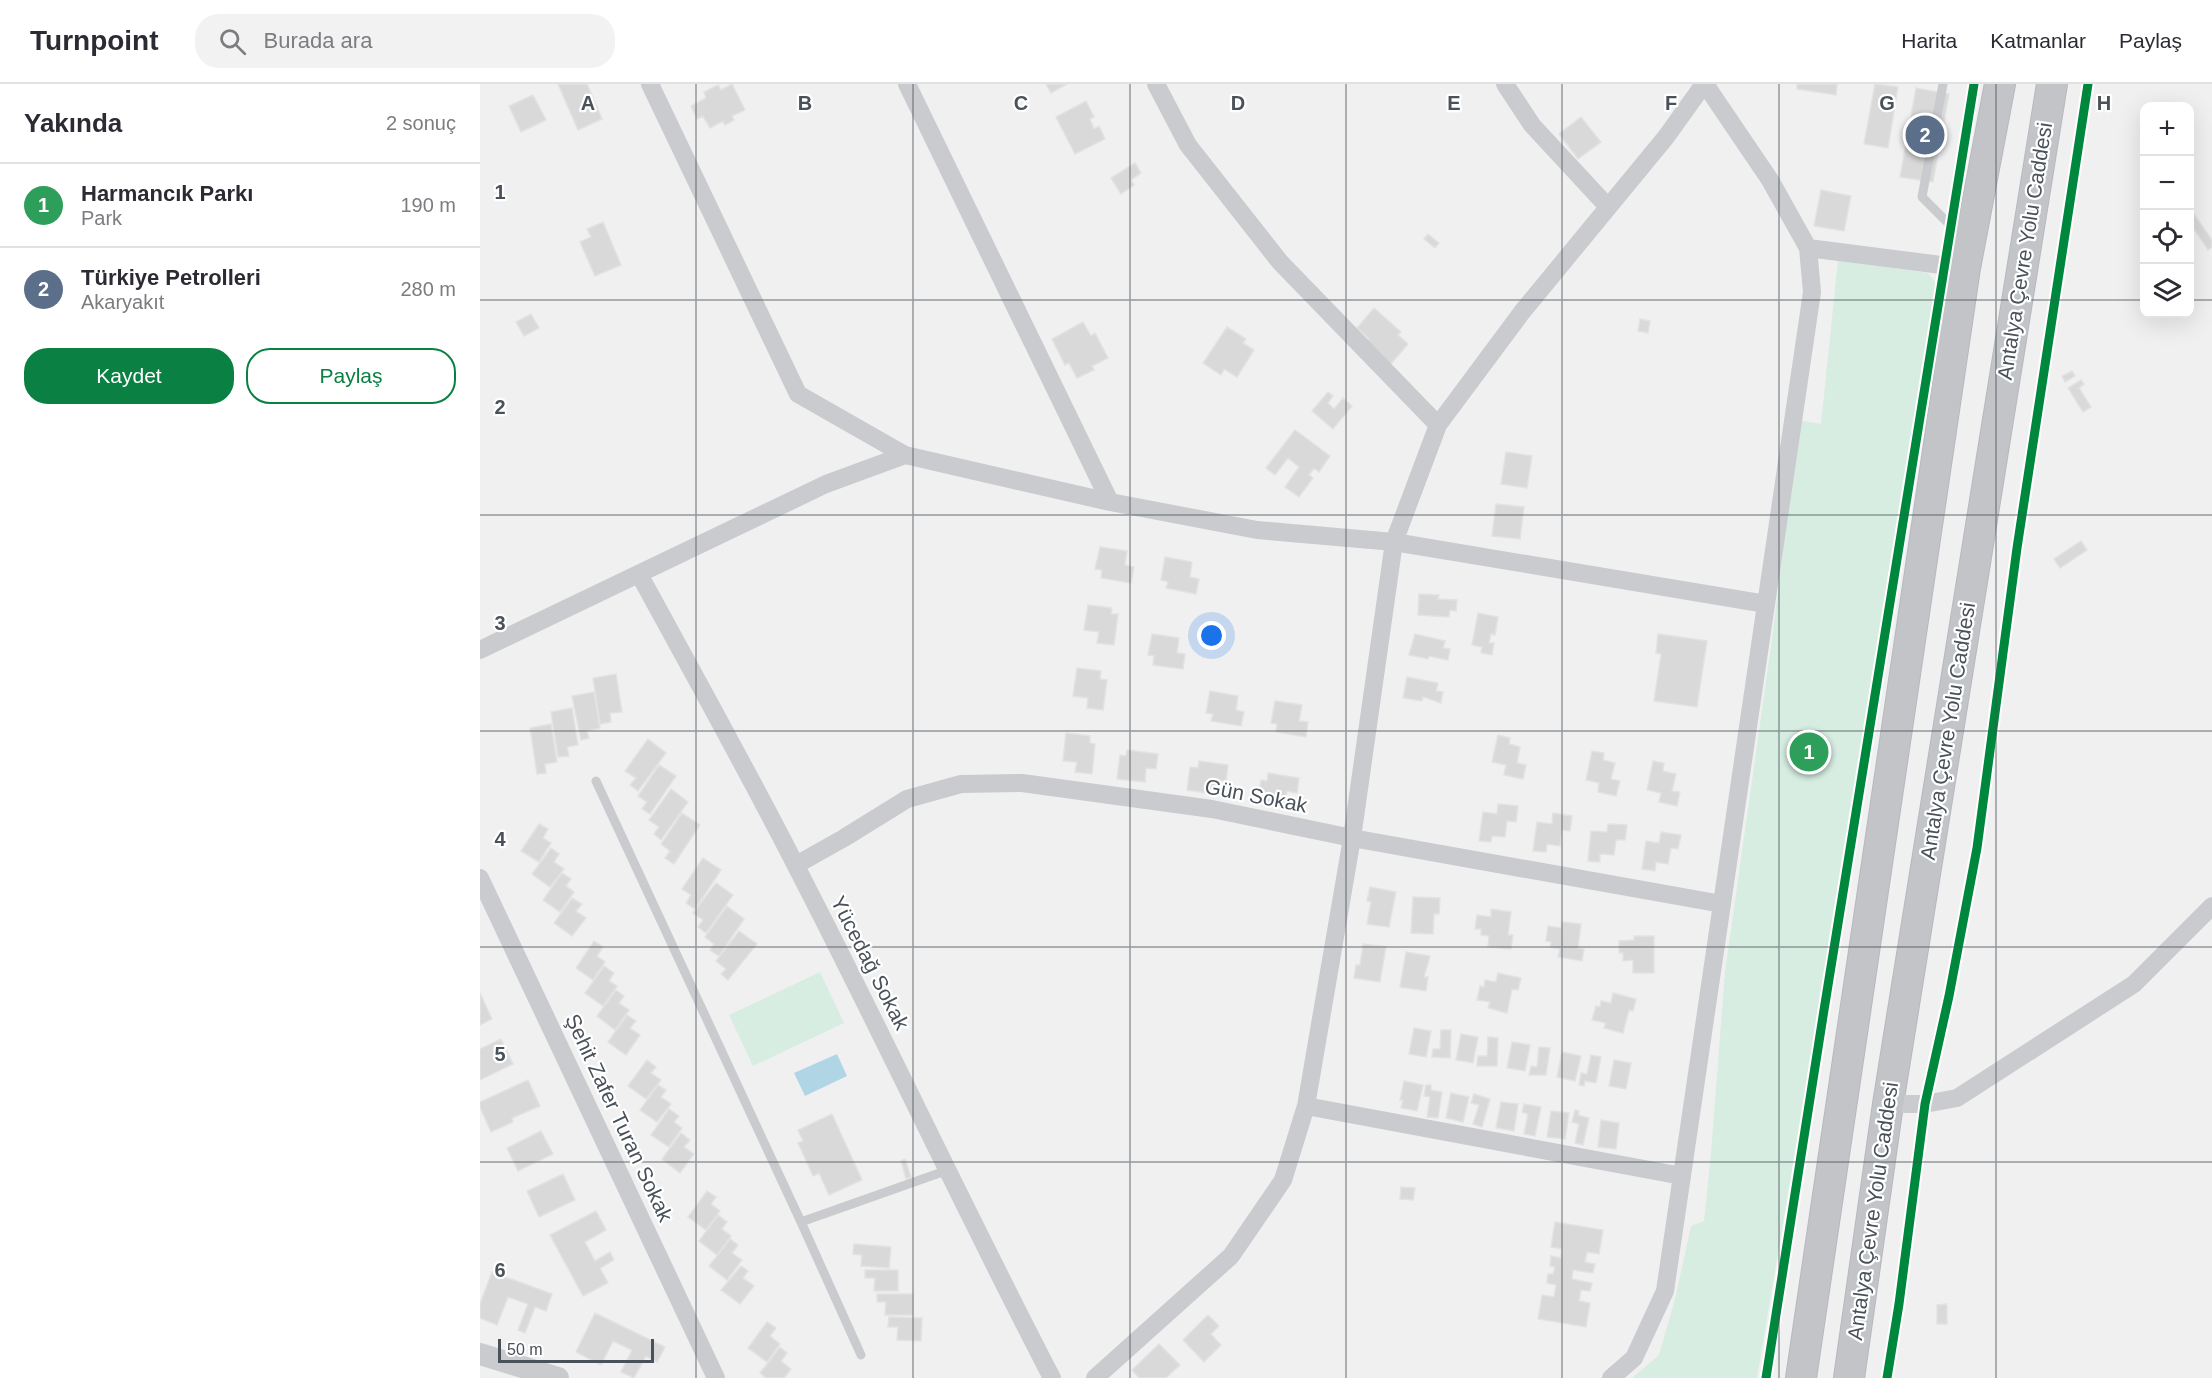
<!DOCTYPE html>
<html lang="tr">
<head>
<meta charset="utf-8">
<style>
	body { margin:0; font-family:Arial,sans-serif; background:#f2f2f3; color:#2b2b33 }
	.controls { position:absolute; right:18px; top:18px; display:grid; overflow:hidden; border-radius:12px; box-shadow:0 6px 24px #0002 }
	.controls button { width:54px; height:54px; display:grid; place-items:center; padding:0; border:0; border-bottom:2px solid #e1e1e2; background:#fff; color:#2b2b33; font:30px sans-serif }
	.scale { position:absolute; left:18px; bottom:15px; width:156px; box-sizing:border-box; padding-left:6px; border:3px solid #49515a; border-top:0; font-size:16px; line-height:21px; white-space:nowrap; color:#49515a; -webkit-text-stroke:4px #fff; paint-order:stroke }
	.you { position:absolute; left:732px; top:552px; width:21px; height:21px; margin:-15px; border:4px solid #fff; border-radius:50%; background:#1a73e8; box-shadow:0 0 0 9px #1a73e833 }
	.badge { display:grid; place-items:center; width:39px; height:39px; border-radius:50%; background:#0b8043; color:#fff; font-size:20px; font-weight:700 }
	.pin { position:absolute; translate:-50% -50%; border:3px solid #fff; box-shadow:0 2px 6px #0006 }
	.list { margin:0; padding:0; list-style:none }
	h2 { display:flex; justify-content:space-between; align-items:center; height:78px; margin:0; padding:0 24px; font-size:26px }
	h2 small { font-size:20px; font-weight:400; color:#7c7c81 }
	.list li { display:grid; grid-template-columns:39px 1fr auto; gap:18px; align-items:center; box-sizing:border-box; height:84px; padding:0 24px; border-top:2px solid #e1e1e2 }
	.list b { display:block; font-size:22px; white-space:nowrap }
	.list p { margin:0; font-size:20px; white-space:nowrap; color:#7c7c81 }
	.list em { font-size:20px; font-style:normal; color:#7c7c81 }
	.actions { display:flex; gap:12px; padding:18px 24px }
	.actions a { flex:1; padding:14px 0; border:2px solid #0b8043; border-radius:24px; text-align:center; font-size:21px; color:#0b8043 }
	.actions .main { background:#0b8043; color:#fff }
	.icon { flex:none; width:33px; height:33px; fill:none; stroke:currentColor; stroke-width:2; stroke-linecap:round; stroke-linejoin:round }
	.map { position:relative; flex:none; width:1732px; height:1294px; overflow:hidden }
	header { display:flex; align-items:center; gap:36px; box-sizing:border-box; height:84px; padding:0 30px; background:#fff; border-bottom:2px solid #e1e1e2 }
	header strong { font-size:28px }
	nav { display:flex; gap:33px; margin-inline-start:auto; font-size:21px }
	.search { width:420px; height:54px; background:#f2f2f3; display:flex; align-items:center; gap:15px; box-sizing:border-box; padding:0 21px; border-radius:24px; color:#7c7c81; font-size:22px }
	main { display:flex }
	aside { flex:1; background:#fff }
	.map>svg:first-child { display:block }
	.green { fill:#d7ede1 }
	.water { fill:#b0d6e6 }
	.building { fill:#d9d9da; stroke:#e2e2e3; stroke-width:1.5 }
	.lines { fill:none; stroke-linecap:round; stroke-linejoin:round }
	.trunk-casing { stroke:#b6b9be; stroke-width:32 }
	.service { stroke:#cacbce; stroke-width:9 }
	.minor { stroke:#cacbce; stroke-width:18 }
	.tertiary { stroke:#cacbce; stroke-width:22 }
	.trunk { stroke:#c2c4c8; stroke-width:30 }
	.cycleway-casing { stroke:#fff; stroke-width:13 }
	.cycleway { stroke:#00873e; stroke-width:9 }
	.grid { fill:none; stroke:#49515a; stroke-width:1.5; stroke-opacity:0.55 }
	.labels { text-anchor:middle; stroke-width:4.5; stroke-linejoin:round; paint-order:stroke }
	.street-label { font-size:21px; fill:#49515a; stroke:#fff }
	.grid-label { font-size:20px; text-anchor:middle; font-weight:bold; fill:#49515a; stroke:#fff; stroke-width:4.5; stroke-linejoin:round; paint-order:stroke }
</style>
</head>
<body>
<header>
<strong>Turnpoint</strong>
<div class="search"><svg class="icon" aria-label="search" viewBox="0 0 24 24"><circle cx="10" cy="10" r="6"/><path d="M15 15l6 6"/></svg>Burada ara</div>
<nav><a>Harita</a><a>Katmanlar</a><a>Paylaş</a></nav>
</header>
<main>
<aside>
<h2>Yakında<small>2 sonuç</small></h2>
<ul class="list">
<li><span class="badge" style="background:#2e9e5b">1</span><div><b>Harmancık Parkı</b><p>Park</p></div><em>190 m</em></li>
<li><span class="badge" style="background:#5c6f8a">2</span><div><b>Türkiye Petrolleri</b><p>Akaryakıt</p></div><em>280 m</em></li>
</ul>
<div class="actions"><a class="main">Kaydet</a><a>Paylaş</a></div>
</aside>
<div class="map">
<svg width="1732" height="1294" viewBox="0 0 1732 1294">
	<rect width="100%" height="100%" fill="#f0f0f0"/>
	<!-- green -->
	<path class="green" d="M 1358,176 L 1448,189 L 1458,202 L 1397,581 L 1277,1294 L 1152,1294 L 1179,1271 L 1195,1215 L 1211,1142 L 1224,1137 L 1231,1069 L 1245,888 L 1293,548 L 1318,336 L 1341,340 Z
		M 340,888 L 364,939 L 273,982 L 249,931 Z"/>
	<!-- water -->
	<path class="water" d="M 357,970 L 367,992 L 325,1012 L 314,989 Z"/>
	<!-- building -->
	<path class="building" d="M 78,0 L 107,0 L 122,35 L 98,46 Z
		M 252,0 L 265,26 L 252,32 L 254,36 L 245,41 L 243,37 L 230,44 L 223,32 L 217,35 L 211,22 L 226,14 L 224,8 L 238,1 L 241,6 Z
		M 566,0 L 587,0 L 571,9 Z
		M 1317,0 L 1357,0 L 1356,11 L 1317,5 Z
		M 1395,0 L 1418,3 L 1408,64 L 1384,60 Z
		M 1436,4 L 1469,10 L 1453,98 L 1420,93 Z
		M 53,11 L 66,36 L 41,48 L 29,22 Z
		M 606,17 L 614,33 L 610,35 L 614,45 L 619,42 L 625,55 L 595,70 L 576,33 Z
		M 1101,33 L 1121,58 L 1098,75 L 1079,50 Z
		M 655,79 L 661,89 L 651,96 L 654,101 L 641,110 L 631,94 Z
		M 1341,106 L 1371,112 L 1364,147 L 1334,142 Z
		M 1711,126 L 1732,156 L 1732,163 L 1728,166 L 1710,139 L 1710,128 Z
		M 123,138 L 141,181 L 115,192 L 100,158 L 111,153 L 107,145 Z
		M 948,150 L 959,159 L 955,164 L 944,155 Z
		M 894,224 L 921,248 L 918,251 L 928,260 L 910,281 L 885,259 L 889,255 L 877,244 Z
		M 51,230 L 59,244 L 44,252 L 36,238 Z
		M 1160,235 L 1170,237 L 1168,249 L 1158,247 Z
		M 603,238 L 611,252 L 615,249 L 628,274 L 612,282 L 614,286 L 597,294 L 589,279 L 585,281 L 572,255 Z
		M 747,243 L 766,255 L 763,259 L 774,266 L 757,293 L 744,285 L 741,291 L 723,279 Z
		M 1592,287 L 1595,292 L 1585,298 L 1582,292 Z
		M 1601,296 L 1604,300 L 1599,304 L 1611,323 L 1603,328 L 1588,304 Z
		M 848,308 L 853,312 L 848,319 L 854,325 L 863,314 L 872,322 L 853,345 L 832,327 Z
		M 815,346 L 850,372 L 839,388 L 834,384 L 829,391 L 833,394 L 819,413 L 805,403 L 819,383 L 808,374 L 795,391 L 786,384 Z
		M 1026,368 L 1052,372 L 1047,404 L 1021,400 Z
		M 1016,420 L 1044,423 L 1040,455 L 1012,452 Z
		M 1601,457 L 1607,466 L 1580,484 L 1574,475 Z
		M 620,463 L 647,467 L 645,481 L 654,483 L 651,499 L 621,494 L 622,486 L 615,485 Z
		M 685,473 L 712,478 L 710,493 L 719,495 L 716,510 L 686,504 L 688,498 L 681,496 Z
		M 939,510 L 959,511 L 958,515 L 977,516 L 976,527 L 970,526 L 969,533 L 938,531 Z
		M 608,521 L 632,524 L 631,530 L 638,530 L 634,561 L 617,559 L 619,548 L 604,546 Z
		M 998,529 L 1018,533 L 1015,551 L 1011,550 L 1009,559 L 1014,559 L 1012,571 L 1001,569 L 1002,563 L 992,561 Z
		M 672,550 L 699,554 L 697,569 L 705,570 L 703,585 L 673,581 L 674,572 L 668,571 Z
		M 935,550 L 965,557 L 963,564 L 970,565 L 968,576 L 949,572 L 948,575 L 929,571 Z
		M 1178,550 L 1227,557 L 1217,623 L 1174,617 L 1181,570 L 1176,569 Z
		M 597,584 L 621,587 L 620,595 L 627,596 L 623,626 L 607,624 L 608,614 L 593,612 Z
		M 136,590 L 142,628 L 130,629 L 131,638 L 120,640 L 113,594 Z
		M 927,593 L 958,599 L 956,607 L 963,608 L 961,619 L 943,613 L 942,617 L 923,614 Z
		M 730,607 L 758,612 L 756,626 L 764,628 L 761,642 L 731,637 L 733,630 L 726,629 Z
		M 114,608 L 120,644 L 107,647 L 109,654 L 101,656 L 92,612 Z
		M 795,617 L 822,621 L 819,637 L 828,638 L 826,653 L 796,648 L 797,640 L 791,639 Z
		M 92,624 L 98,661 L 87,663 L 89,672 L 78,673 L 71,628 Z
		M 71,640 L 77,678 L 65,680 L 66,689 L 57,690 L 50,644 Z
		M 586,649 L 610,652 L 610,659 L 615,660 L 612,690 L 595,688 L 597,678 L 583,677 Z
		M 1018,651 L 1030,654 L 1029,660 L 1040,663 L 1037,679 L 1046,681 L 1043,695 L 1024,691 L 1026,681 L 1012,678 Z
		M 168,655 L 186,669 L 158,707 L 150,701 L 156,694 L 145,687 Z
		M 647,666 L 678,670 L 676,685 L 666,684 L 665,698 L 637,695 L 640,671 L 646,672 Z
		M 1112,667 L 1124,669 L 1123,676 L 1135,679 L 1131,695 L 1140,697 L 1136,712 L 1118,708 L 1119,699 L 1106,696 Z
		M 719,677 L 748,681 L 746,697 L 737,696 L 734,710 L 707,706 L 710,683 L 718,684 Z
		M 1173,677 L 1184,679 L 1183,687 L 1196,690 L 1192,707 L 1200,708 L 1197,722 L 1179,718 L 1181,709 L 1167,706 Z
		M 179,681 L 196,692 L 170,730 L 162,725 L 167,718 L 158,712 Z
		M 788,689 L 819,694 L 817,709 L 807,707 L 804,723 L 777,719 L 781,696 L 787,697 Z
		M 191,705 L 208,718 L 181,756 L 174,750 L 179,743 L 169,736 Z
		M 1018,720 L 1038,722 L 1036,738 L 1027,737 L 1025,753 L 1012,752 L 1011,758 L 999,757 L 1003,728 L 1017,730 Z
		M 202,729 L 220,741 L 194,780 L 185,774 L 190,767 L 181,760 Z
		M 1073,729 L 1092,732 L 1090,747 L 1082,746 L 1080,762 L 1067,760 L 1066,768 L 1053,767 L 1057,738 L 1072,740 Z
		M 59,740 L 68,745 L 63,754 L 71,759 L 59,778 L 41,767 Z
		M 1128,740 L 1147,741 L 1145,756 L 1136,756 L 1134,771 L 1120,770 L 1120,778 L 1108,777 L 1111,747 L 1127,748 Z
		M 1181,748 L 1201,751 L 1198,765 L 1191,764 L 1188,780 L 1176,778 L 1175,787 L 1162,785 L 1166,757 L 1179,759 Z
		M 71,764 L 79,770 L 74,778 L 84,785 L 70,803 L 52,790 Z
		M 223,774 L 241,786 L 215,825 L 206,819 L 211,811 L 202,805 Z
		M 82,789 L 91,795 L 86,802 L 94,808 L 80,828 L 63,816 Z
		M 236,799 L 253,811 L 226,849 L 218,843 L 223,836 L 213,829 Z
		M 890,803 L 916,808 L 909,843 L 887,840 L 891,818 L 887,817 Z
		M 933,813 L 960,814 L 959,830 L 954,830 L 953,850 L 931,849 Z
		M 92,814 L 102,820 L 96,827 L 106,834 L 92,852 L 74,839 Z
		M 247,822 L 264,835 L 239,872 L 230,866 L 234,860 L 225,853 Z
		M 1011,825 L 1031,828 L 1028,851 L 1033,851 L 1031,865 L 1008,863 L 1009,852 L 1001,851 L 1001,845 L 995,845 L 997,831 L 1011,833 Z
		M 1082,838 L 1101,840 L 1098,864 L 1104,865 L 1102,877 L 1078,873 L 1080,865 L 1070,863 L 1071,858 L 1066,857 L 1068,842 L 1081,844 Z
		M 259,847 L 277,860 L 248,896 L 241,890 L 246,885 L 236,877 Z
		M 1154,852 L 1174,852 L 1174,889 L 1153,889 L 1153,876 L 1143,877 L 1143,869 L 1139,869 L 1139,857 L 1154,856 Z
		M 114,857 L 123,863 L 117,872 L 125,878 L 113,896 L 96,884 Z
		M 883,860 L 906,863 L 900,898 L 874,894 L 876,881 L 880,881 Z
		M 926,868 L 950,872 L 944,893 L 948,893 L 946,907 L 920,903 Z
		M 124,882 L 134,889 L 129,897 L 137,902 L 123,922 L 105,909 Z
		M 1018,889 L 1041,894 L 1038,906 L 1032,905 L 1027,929 L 1008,924 L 1010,918 L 997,916 L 1000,902 L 1004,903 L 1005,896 L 1016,898 Z
		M 136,906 L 144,912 L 139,919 L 149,926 L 135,946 L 117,932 Z
		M 0,909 L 12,935 L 0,941 Z
		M 1133,909 L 1156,915 L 1153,927 L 1149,926 L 1143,949 L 1124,944 L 1126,939 L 1112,936 L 1116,922 L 1120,923 L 1121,917 L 1131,919 Z
		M 147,931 L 156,937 L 150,944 L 160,951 L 146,971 L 128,958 Z
		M 934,944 L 951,947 L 946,973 L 929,970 Z
		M 961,946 L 971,946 L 970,974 L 952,973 L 953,965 L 960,965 Z
		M 981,950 L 998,953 L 993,979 L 976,976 Z
		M 1008,953 L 1018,954 L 1017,982 L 997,982 L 998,972 L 1007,972 Z
		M 21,955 L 33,980 L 0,996 L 0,965 Z
		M 1032,958 L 1050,961 L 1045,987 L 1027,984 Z
		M 1059,963 L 1070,964 L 1066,991 L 1049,991 L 1051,982 L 1057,983 Z
		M 1082,968 L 1101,972 L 1095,997 L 1077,993 Z
		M 1111,971 L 1121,973 L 1116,999 L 1105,997 L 1104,1002 L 1099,1001 L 1101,989 L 1107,990 Z
		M 167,976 L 176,983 L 171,989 L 181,996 L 166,1015 L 148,1002 Z
		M 1134,976 L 1151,979 L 1146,1005 L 1129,1002 Z
		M 48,996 L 60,1022 L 32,1034 L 33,1038 L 11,1048 L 0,1023 L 0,1018 Z
		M 924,997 L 943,1001 L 937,1027 L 921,1024 L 923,1016 L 920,1016 Z
		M 178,1001 L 186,1006 L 181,1013 L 191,1020 L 177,1038 L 160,1026 Z
		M 946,1001 L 951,1001 L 951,1006 L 962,1008 L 958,1034 L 947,1033 L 950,1013 L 944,1012 Z
		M 971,1009 L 989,1013 L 983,1038 L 966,1034 Z
		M 994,1010 L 1010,1015 L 1002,1043 L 993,1040 L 999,1021 L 991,1019 Z
		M 1021,1018 L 1038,1020 L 1034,1047 L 1016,1044 Z
		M 1044,1020 L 1061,1023 L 1055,1052 L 1044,1050 L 1048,1030 L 1042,1028 Z
		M 189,1025 L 199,1032 L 194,1038 L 202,1044 L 189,1063 L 171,1051 Z
		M 1095,1026 L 1099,1027 L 1098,1031 L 1109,1034 L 1103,1061 L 1095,1059 L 1099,1040 L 1092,1038 Z
		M 1071,1027 L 1089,1029 L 1085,1055 L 1067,1053 Z
		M 352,1030 L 382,1096 L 349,1111 L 339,1089 L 333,1092 L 318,1059 L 323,1057 L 318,1046 Z
		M 1121,1036 L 1139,1039 L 1136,1065 L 1118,1063 Z
		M 61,1047 L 73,1070 L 38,1087 L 27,1064 Z
		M 201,1049 L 210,1056 L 204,1063 L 214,1070 L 200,1089 L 182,1075 Z
		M 425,1075 L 431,1093 L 426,1095 L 421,1077 Z
		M 83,1090 L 95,1116 L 59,1133 L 47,1107 Z
		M 921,1103 L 935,1104 L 933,1116 L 920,1115 Z
		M 227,1107 L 236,1113 L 231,1120 L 240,1127 L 226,1146 L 208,1133 Z
		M 116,1127 L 126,1146 L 105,1158 L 115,1177 L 130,1168 L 134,1176 L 120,1184 L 128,1199 L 103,1212 L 70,1151 Z
		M 238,1131 L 247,1138 L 242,1145 L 251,1152 L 237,1171 L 219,1157 Z
		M 1075,1138 L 1123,1146 L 1119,1170 L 1107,1168 L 1105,1178 L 1115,1180 L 1113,1189 L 1093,1186 L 1092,1195 L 1112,1199 L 1110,1207 L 1101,1206 L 1099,1217 L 1110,1219 L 1106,1243 L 1058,1235 L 1062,1211 L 1074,1213 L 1076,1201 L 1067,1199 L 1068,1190 L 1073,1190 L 1075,1183 L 1070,1182 L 1071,1172 L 1081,1174 L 1082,1165 L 1071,1163 Z
		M 250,1155 L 258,1161 L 252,1169 L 262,1176 L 247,1196 L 229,1182 Z
		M 374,1160 L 411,1163 L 409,1184 L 381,1182 L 382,1171 L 373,1170 Z
		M 261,1182 L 268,1187 L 263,1194 L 274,1202 L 260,1220 L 241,1206 Z
		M 385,1186 L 418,1186 L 418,1207 L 394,1207 L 395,1194 L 385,1194 Z
		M 12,1188 L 72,1210 L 66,1227 L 55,1223 L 45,1249 L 38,1246 L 48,1220 L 28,1213 L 17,1241 L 0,1234 L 0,1220 Z
		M 397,1210 L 433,1210 L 433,1231 L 405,1231 L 406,1218 L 397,1218 Z
		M 1467,1220 L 1467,1240 L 1457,1240 L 1457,1221 Z
		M 115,1229 L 185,1263 L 177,1278 L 166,1272 L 154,1294 L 141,1288 L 152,1266 L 133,1257 L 121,1281 L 96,1268 Z
		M 728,1231 L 739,1242 L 731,1250 L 741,1261 L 724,1278 L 703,1256 Z
		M 409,1233 L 442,1234 L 441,1257 L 417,1256 L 418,1243 L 408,1243 Z
		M 287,1238 L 296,1244 L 290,1252 L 300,1260 L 287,1278 L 268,1264 Z
		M 679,1260 L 700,1281 L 686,1294 L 659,1294 L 652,1286 Z
		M 300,1263 L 307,1269 L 301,1277 L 311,1285 L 304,1294 L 286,1294 L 280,1289 Z"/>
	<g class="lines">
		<!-- trunk casing -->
		<g class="trunk-casing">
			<path id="trunk" d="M 1321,1294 L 1485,184 L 1520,0
				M 1369,1294 L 1408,1020 L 1572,0"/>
		</g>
		<!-- service -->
		<path class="service" d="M 1463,0 L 1442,113 L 1484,155
			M 116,697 L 321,1138 L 381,1271
			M 321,1138 L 468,1086"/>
		<!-- minor -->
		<path class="minor" d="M 170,0 L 318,310 L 425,371
			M 427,0 L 630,418
			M 676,0 L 708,61 L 800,178 L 958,341
			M 1025,0 L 1052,41 L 1128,123
			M 1328,164 L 1485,184
			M 159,490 C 212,587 266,684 316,782 C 404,952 484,1125 572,1294
			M 0,566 L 346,400 L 425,371 L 630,418 L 777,446 L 914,458 L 1286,520
			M 316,781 L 364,754 L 427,715 L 481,700 L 542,699 L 732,725 L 872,754 L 1242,820
			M 0,794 L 236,1294
			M 1408,1020 L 1445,1020 L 1477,1014 L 1654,900 L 1732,822
			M 826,1022 L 1202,1092
			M 615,1294 L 751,1172 L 803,1096 L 826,1022 L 872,754 L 914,458 L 958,341 L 1042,228 L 1186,53 L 1224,0
			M 1131,1294 L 1154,1274 L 1185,1207 L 1332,208 L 1328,164 L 1290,96 L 1225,0"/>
		<!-- tertiary -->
		<path class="tertiary" d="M 0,1270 L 78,1294"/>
		<!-- trunk -->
		<use href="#trunk" class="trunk"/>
		<!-- cycleway casing -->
		<g class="cycleway-casing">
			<path id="cycleway" d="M 1286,1294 L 1344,926 L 1494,0
				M 1407,1294 L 1419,1220 L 1445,1020 L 1469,912 L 1497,764 L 1537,464 L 1608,0"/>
		</g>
		<!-- cycleway -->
		<use href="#cycleway" class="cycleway"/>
	</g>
	<!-- grid -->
	<path class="grid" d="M 216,0 L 216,1294M 433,0 L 433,1294M 650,0 L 650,1294M 866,0 L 866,1294M 1082,0 L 1082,1294M 1299,0 L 1299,1294M 1516,0 L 1516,1294M 0,216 L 1664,216M 1710,216 L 1732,216M 0,431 L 1732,431M 0,647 L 1732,647M 0,863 L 1732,863M 0,1078 L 1732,1078"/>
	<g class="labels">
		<!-- street labels -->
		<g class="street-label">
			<text transform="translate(1545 167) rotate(-81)" y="7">Antalya Çevre Yolu Caddesi</text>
			<text transform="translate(1468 647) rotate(-81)" y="7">Antalya Çevre Yolu Caddesi</text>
			<text transform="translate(776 712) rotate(11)" y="7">Gün Sokak</text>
			<text transform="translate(390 879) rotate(63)" y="7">Yücedağ Sokak</text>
			<text transform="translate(139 1034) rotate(65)" y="7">Şehit Zafer Turan Sokak</text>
			<text transform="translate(1393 1127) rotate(-82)" y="7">Antalya Çevre Yolu Caddesi</text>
		</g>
	</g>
	<g class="grid-label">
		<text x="108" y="26">A</text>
		<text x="325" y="26">B</text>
		<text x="541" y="26">C</text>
		<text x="758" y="26">D</text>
		<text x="974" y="26">E</text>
		<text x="1191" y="26">F</text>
		<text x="1407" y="26">G</text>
		<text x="1624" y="26">H</text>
		<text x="20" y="115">1</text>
		<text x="20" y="330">2</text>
		<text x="20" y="546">3</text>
		<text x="20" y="762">4</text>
		<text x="20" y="977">5</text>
		<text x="20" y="1193">6</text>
	</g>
</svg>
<div class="controls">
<button>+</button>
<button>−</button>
<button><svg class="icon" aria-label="locate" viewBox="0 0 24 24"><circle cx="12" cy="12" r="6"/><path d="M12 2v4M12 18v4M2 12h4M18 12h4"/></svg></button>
<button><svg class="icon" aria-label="layers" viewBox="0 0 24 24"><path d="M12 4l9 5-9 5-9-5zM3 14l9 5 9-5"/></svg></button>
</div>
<div class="scale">50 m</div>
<div class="you"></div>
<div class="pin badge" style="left:1329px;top:668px;background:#2e9e5b">1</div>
<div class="pin badge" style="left:1445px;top:51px;background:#5c6f8a">2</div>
</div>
</main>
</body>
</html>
